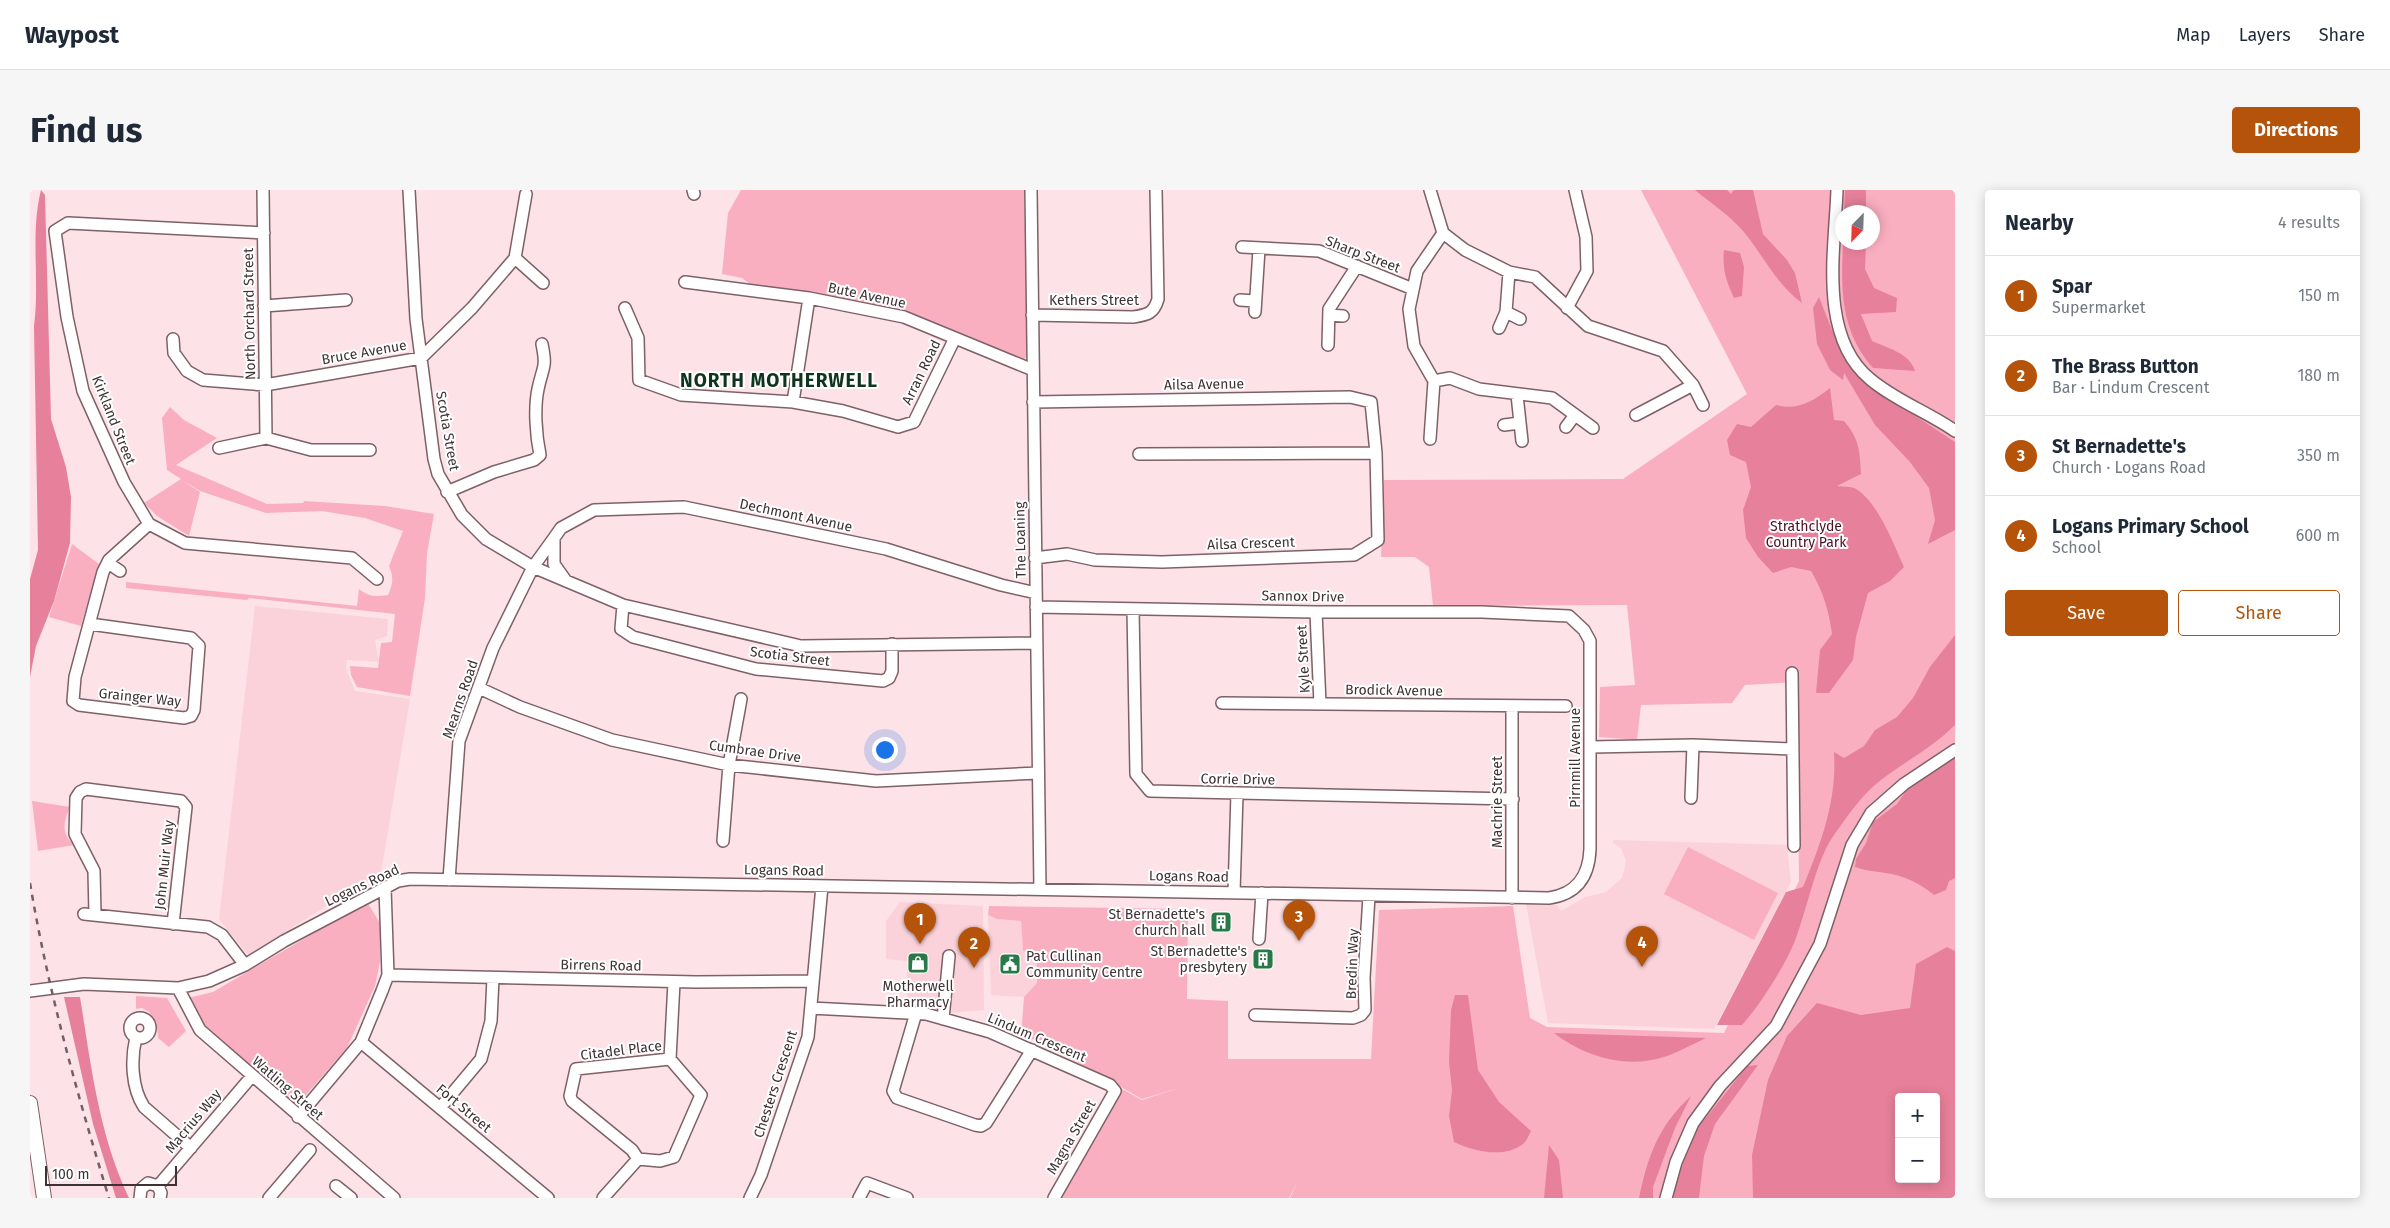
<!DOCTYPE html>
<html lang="en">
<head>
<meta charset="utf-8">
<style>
	body { margin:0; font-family:"Fira Sans",sans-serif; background:#f6f6f7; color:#1f2937 }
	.controls { position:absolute; right:15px; bottom:15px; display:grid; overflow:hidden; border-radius:5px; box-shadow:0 2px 12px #0003 }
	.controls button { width:45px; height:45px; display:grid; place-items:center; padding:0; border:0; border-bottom:1px solid #e0e1e3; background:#fff; color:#1f2937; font:25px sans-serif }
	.compass { position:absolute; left:1805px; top:15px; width:45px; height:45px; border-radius:50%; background:#fff; box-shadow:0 2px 12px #0003; rotate:203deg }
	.scale { position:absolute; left:15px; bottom:12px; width:132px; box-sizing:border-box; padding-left:5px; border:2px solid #3f3235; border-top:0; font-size:14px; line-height:18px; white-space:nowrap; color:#3f3235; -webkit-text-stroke:4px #fff; paint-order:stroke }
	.you { position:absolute; left:854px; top:559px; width:18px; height:18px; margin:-12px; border:4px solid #fff; border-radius:50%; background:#1a73e8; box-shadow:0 0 0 8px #1a73e833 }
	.badge { display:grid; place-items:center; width:32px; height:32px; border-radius:50%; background:#b45309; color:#fff; font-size:16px; font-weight:700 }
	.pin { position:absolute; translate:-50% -41px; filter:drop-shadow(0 1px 2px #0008) }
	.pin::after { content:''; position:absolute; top:26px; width:18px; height:15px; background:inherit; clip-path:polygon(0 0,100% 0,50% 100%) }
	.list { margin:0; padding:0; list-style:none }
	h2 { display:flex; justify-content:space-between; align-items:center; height:65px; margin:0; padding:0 20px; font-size:21px }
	h2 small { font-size:16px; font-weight:400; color:#747a83 }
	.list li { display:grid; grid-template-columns:32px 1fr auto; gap:15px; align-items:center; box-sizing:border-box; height:80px; padding:0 20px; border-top:1px solid #e0e1e3 }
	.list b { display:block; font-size:19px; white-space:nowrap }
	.list p { margin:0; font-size:16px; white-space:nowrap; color:#747a83 }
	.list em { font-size:16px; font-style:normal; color:#747a83 }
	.actions { display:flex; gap:10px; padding:15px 20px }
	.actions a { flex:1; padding:11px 0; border:1px solid #b45309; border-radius:5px; text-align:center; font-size:18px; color:#b45309 }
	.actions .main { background:#b45309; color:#fff }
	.map { position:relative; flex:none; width:1925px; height:1008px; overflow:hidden; border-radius:5px }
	header { display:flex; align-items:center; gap:30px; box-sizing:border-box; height:70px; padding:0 25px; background:#fff; border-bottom:1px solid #e0e1e3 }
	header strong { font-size:24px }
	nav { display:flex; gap:28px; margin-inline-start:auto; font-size:18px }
	.intro { display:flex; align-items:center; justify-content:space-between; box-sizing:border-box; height:120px; padding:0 30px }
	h1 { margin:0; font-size:35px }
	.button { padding:12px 22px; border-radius:5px; background:#b45309; color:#fff; font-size:18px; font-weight:700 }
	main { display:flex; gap:30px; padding:0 30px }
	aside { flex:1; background:#fff; border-radius:5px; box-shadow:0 2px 12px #0003 }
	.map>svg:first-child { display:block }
	.built { fill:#fbd2da }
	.green { fill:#faafc0; fill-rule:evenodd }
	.forest { fill:#e7809b; fill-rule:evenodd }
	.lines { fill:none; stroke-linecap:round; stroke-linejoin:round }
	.minor-casing { stroke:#7d6167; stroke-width:14 }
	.major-casing { stroke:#7d6167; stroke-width:16 }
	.minor { stroke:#fff; stroke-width:11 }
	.major { stroke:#fff; stroke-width:14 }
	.rail { stroke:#716164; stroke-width:2.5; stroke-dasharray:6 6; stroke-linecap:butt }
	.labels { text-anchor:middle; stroke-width:4; stroke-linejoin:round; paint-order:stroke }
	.street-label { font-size:14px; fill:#3f3235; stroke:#fff }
	.park-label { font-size:14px; fill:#4e0f25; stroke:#fff }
	.poi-label { font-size:14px; fill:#3f3235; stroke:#fff; text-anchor:end }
	.district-label { font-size:19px; font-weight:bold; letter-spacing:1px; fill:#0f351e; stroke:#fff }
</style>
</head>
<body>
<header>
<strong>Waypost</strong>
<nav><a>Map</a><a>Layers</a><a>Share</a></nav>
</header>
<div class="intro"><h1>Find us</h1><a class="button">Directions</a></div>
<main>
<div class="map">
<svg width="1925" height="1008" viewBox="0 0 1925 1008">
	<rect width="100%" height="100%" fill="#fde2e8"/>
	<!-- built -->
	<path class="built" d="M 225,416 L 358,429 L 357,446 L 345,450 L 349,472 L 317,470 L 316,479 L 325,501 L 380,509 L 351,682 L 218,765 L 189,729 Z
		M 1583,650 L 1757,655 L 1761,692 L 1684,839 L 1518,833 L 1496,714 L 1527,715 L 1531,721 L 1555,707 L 1576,702 L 1592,688 L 1596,671 L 1591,658 L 1583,653 Z
		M 870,712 L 953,716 L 954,820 L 907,824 L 877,817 L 877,771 L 856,769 L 856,731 Z
		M 958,725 L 967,729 L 991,731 L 993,761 L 1007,761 L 1007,795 L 994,807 L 961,805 Z"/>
	<!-- green -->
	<path class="green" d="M 711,0 L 994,0 L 998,162 L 995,169 L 989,169 L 911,137 L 728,100 L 712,88 L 692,84 L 698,23 Z
		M 1611,0 L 1925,0 L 1925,1008 L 1260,1008 L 1267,993 L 1259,1008 L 1028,1008 L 1056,955 L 1092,899 L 1112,910 L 1152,897 L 1112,909 L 1012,852 L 991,846 L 994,807 L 1007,793 L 1007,762 L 993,761 L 991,731 L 967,729 L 958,725 L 959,716 L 1158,719 L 1157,809 L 1198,811 L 1198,869 L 1341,869 L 1349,720 L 1483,716 L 1500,828 L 1517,837 L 1694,843 L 1769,691 L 1767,492 L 1715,495 L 1702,513 L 1611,515 L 1607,550 L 1569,547 L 1570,497 L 1605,495 L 1597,415 L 1403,416 L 1399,377 L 1385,367 L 1351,367 L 1354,290 L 1593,289 L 1717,204 ZM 1812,22 L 1842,22 L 1842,52 L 1812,52 ZM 1869,907 L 1906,907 L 1906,989 L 1869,989 Z
		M 140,217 L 154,230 L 187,248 L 146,275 L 237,314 L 273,313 L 274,311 L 355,316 L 404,324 L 397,363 L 395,408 L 380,506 L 327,497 L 321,485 L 320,476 L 348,478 L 351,453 L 362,452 L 365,424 L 219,408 L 217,410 L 96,398 L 96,392 L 327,416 L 329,399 C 339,407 346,407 358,405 C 363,394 364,388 359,376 L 373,341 L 335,328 L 292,321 L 236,323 L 170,301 L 152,290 L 170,302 L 159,346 L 127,326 L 114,313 L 151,289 L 137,280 L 132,228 Z
		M 42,354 L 69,374 L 51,436 L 19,427 Z
		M 2,611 L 40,617 C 34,631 30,642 44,655 L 8,661 Z
		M 1658,657 L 1748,703 L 1724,750 L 1634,704 Z
		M 337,712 L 350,733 L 350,772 L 345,796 L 317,858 L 268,914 L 265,914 L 177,840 L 158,808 L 183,802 Z
		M 106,806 L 137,808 L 156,841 L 139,857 L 128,848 L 127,837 L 119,822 L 112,818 L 106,819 Z"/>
	<!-- forest -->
	<path class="forest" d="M 11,0 L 15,5 L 21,229 L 36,277 L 41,307 L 40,353 L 24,411 L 6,456 L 0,487 L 0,389 L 8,360 L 4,136 C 10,92 0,43 11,0 Z
		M 1665,0 L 1697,0 L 1701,4 L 1704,0 L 1723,0 L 1733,44 L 1757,70 L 1765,83 L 1772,113 C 1746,94 1733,65 1713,41 C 1700,26 1681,13 1665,0 Z
		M 1815,0 L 1836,0 L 1836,22 L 1814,22 Z
		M 1813,53 L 1836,53 L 1835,79 L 1844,98 L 1867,108 L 1866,122 L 1831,124 L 1842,151 C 1857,158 1880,163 1885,181 L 1843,178 C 1810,140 1811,100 1813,53 Z
		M 1694,60 L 1710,63 L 1714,77 L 1712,106 L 1704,108 C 1696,91 1692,78 1694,60 Z
		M 1789,107 L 1808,155 L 1828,184 L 1872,217 L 1925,252 L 1925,340 L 1898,354 L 1905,330 L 1899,298 L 1880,272 L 1845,235 L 1814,183 L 1813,190 L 1800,180 L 1787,154 L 1783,118 Z
		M 1800,198 L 1804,230 L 1814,231 C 1829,248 1830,261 1831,284 L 1807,296 C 1813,297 1822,296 1826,299 C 1848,312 1864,355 1874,377 L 1860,391 L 1838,403 L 1826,447 L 1823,470 L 1799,503 L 1786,503 L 1790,460 L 1802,444 C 1799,421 1793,401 1781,381 L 1761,377 L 1743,383 L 1728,367 L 1716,348 L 1713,320 L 1721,297 L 1716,272 L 1700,265 L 1697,250 L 1707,234 L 1721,237 L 1746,215 C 1767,221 1784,211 1800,198 Z
		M 1925,445 L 1925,535 C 1903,557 1876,571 1851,590 C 1832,604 1816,628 1802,648 C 1786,672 1777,719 1766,748 C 1757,773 1730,815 1712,835 L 1687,835 L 1756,702 L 1773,697 C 1791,653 1807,611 1804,562 L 1814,568 L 1834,556 L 1845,540 L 1867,527 L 1883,508 L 1900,477 Z
		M 1925,568 L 1925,688 L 1919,691 L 1916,700 L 1904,705 C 1891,694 1874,685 1855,683 C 1844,681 1836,681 1825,677 L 1826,669 L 1836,653 L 1843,632 L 1867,614 L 1878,598 Z
		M 1917,757 L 1925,761 L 1925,1008 L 1723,1008 L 1722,965 L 1738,890 L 1757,846 L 1787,813 L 1831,825 L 1880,818 L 1886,774 ZM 1869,907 L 1906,907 L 1906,989 L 1869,989 Z
		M 1425,805 L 1438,805 L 1448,880 L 1469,912 L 1501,941 C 1499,945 1496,952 1493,954 C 1474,969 1443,961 1424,952 L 1419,926 L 1422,900 L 1419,872 L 1421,820 Z
		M 34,807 L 50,807 C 61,875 69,945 99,1008 L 86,1008 L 63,934 Z
		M 1524,843 L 1676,848 C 1663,854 1650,861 1637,866 C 1598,880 1555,867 1524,843 Z
		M 1728,875 L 1685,934 L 1674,966 L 1669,1008 L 1641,1008 L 1663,944 L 1717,876 Z
		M 1661,906 L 1645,938 L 1623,997 L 1623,1008 L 1609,1008 C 1618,966 1628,936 1661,906 Z
		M 1519,955 L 1529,970 L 1533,1008 L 1514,1008 Z"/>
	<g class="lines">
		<!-- minor casing -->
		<g class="minor-casing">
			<path id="minor" d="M 233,0 L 236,248 L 281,260 L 340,260
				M 379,0 L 386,129 L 404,269 L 408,284 L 432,325 L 456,349 L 503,377 L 593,415 L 771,456 L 1006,453
				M 663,0 L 664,4
				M 1001,0 L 1010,699
				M 1400,0 L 1413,43 L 1435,60 L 1479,82 L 1505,87 L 1558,136 L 1633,161 L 1663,195 L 1673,215
				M 1807,0 C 1805,59 1788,146 1840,189 C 1866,211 1898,222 1925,241
				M 234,43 L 38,33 L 25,41 L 37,127 L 53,201 L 94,292 L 119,334 L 155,353 L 322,368 L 347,389
				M 1212,57 L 1289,61 L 1383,99
				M 485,68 L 513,93
				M 655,92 L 779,108 L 874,127 L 1003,180
				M 1210,110 L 1225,111
				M 234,116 L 316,110
				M 595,118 L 608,148 L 609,190 L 651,205 L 763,212 L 813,221 L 868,237 L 884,232 L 925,148
				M 1537,118 L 1557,81 L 1556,47 L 1545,0
				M 1225,122 L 1229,59
				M 1476,122 L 1490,129
				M 1002,125 L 1103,127 C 1118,125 1124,123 1128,109 L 1126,0
				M 1299,125 L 1313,126
				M 1469,138 L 1476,122 L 1479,82
				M 143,149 L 144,163 L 157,181 L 173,190 L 235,195 L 391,168 L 442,118 L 485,68 L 496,4
				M 1298,155 L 1299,119 L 1327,76
				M 1404,191 L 1420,188 L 1449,199 L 1522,208 L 1563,238
				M 1487,205 L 1492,251
				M 763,212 L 779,108
				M 1003,212 L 1320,207 L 1341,212 L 1346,263 L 1348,350 L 1324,365 L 1132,372 L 1065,370 L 1037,364 L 1005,368
				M 1606,225 L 1663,195
				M 1474,235 L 1490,233
				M 1536,237 L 1545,225
				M 1400,249 L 1404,191 L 1384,156 L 1379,119 L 1387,81 L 1413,43
				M 189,258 L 236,248
				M 1109,264 L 1346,263
				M 417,302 L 464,282 L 504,270 L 510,265 C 506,246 504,218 508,199 C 513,175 517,179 512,154
				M 524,348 L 524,374 L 536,391
				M 78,373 L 90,381
				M 593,415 L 591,439 L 603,447 L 726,479 L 853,491 L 859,488 L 862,481 L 862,454
				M 1103,419 L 1106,584 L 1120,601 L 1483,609
				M 1286,422 L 1290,514
				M 60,434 L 161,448 L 169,456 L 164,520 L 161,526 L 154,528 L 49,515 L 43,511 L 45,487 L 73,382 L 79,370 L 119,334
				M 1762,483 L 1764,656
				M 449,498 L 490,517 L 582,550 L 699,575 L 846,591 L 1008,583
				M 1192,513 L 1536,516
				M 1482,516 L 1482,708
				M 1561,557 L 1663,555 L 1763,559
				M 1661,608 L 1663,555
				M 693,651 L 699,575 L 711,509
				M 419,690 L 429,551 L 463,458 L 503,377 L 524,348 L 531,338 L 564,320 L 654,317 L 856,359 L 971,395 L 1006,403
				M 1204,702 L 1207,604
				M 54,724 L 178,737 L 192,745 L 215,775
				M 65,724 L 64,681 L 45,644 L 46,608 L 50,602 L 56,599 L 151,611 L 156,617 L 143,734
				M 1229,749 L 1232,703
				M 358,785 L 666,792 L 783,791
				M 148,798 L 170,840 L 364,1008
				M 0,801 L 54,794 L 148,798 L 179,791 L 215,775 L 254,751 L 368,691 L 380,689 L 1519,708 C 1547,704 1559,686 1560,659 L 1560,451 L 1554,440 L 1539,426 L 1452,422 L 1286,422 L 1006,417
				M 781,818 L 896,824 L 960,842 L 1080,895 L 1085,901 L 1024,1008
				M 886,823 L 863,901 L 867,908 L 945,935 L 951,936 L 956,933 L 1002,860
				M 1225,825 L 1323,828 L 1331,825 L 1335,820 L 1334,788 L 1339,706
				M100 838a10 10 0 1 1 20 0a10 10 0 1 1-20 0Z
				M 913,829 L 919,766
				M 106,847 C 101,868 101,897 114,917 L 161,958
				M 331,852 L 518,1008
				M 410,918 L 451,869 L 461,831 L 463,788
				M 268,927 L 331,852 L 352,801 L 358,785 L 355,698
				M 608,969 L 602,960 L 542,911 L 540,906 L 546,879 L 640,869
				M 128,996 L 222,886
				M 306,996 L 321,1008
				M 110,1008 L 111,999 L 118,993 L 128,996 L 131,1003 L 130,1008
				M 239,1008 L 280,960
				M 573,1008 L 608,969 L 630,971 L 644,967 L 671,905 L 640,869 L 644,792
				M 720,1008 L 731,985 L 778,847 L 792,696
				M 829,1008 L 837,993 L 877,1008
				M 1636,1008 L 1646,972 L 1663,933 L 1690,896 L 1746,836 L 1790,754 L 1822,655 L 1841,623 L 1874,594 L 1925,560"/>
		</g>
		<!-- major casing -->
		<g class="major-casing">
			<path id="major" d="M 0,913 L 14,1008"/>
		</g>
		<!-- minor -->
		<use href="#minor" class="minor"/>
		<!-- major -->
		<use href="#major" class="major"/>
		<!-- rail -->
		<path class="rail" d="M 0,693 C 18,800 47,904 79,1008"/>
	</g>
	<!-- icons -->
	<defs>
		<g id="building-square" transform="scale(1.125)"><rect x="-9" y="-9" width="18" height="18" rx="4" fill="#287849" stroke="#fff"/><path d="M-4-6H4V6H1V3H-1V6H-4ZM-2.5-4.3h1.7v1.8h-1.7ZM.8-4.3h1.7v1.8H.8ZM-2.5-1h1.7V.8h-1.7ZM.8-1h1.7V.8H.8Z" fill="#fff"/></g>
		<g id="shop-square" transform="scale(1.125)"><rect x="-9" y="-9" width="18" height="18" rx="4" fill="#287849" stroke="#fff"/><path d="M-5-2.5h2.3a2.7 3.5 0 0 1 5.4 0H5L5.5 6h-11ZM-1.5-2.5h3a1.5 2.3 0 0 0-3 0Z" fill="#fff"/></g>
		<g id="civic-square" transform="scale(1.125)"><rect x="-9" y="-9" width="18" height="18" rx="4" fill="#287849" stroke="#fff"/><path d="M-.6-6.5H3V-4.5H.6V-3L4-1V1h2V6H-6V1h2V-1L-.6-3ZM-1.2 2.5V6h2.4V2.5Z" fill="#fff"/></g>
	</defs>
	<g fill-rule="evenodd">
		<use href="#building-square" x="1191" y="732"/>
		<use href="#building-square" x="1233" y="769"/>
		<use href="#shop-square" x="888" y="773"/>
		<use href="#civic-square" x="980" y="774"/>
	</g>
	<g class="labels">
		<!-- street labels -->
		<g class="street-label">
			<text transform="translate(1333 64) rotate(21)" y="5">Sharp Street</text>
			<text transform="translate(837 105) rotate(12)" y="5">Bute Avenue</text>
			<text x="1064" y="115">Kethers Street</text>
			<text transform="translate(219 124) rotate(-91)" y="5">North Orchard Street</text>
			<text transform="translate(334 162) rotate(-10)" y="5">Bruce Avenue</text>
			<text transform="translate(891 182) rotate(-64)" y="5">Arran Road</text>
			<text transform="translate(1174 194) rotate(-1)" y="5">Ailsa Avenue</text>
			<text transform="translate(84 230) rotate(68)" y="5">Kirkland Street</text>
			<text transform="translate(418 241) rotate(80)" y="5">Scotia Street</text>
			<text transform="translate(766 325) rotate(12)" y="5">Dechmont Avenue</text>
			<text transform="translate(990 350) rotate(-91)" y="5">The Loaning</text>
			<text transform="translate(1221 353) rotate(-2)" y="5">Ailsa Crescent</text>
			<text transform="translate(1273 406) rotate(1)" y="5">Sannox Drive</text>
			<text transform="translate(760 466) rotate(7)" y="5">Scotia Street</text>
			<text transform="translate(1273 469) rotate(-93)" y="5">Kyle Street</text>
			<text transform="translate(1364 500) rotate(1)" y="5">Brodick Avenue</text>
			<text transform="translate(110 507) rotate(6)" y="5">Grainger Way</text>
			<text transform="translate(430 509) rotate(-71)" y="5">Mearns Road</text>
			<text transform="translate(725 561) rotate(8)" y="5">Cumbrae Drive</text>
			<text transform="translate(1545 568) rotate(-90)" y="5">Pirnmill Avenue</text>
			<text transform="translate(1208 589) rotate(1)" y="5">Corrie Drive</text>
			<text transform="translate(1467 612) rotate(-90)" y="5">Machrie Street</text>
			<text transform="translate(134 675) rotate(-84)" y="5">John Muir Way</text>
			<text transform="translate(754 680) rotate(1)" y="5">Logans Road</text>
			<text transform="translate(1159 686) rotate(1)" y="5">Logans Road</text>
			<text transform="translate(332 695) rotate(-25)" y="5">Logans Road</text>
			<text transform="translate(1322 774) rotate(-88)" y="5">Bredin Way</text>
			<text transform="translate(571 775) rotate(1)" y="5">Birrens Road</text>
			<text transform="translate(1007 847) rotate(23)" y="5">Lindum Crescent</text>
			<text transform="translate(591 860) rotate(-7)" y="5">Citadel Place</text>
			<text transform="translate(745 894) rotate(-72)" y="5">Chesters Crescent</text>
			<text transform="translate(258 898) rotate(41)" y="5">Watling Street</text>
			<text transform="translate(434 918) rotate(40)" y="5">Fort Street</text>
			<text transform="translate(163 931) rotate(-50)" y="5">Macrius Way</text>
			<text transform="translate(1041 947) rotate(-60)" y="5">Magna Street</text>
		</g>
		<!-- park labels -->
		<g class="park-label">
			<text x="1776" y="341">Strathclyde<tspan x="1776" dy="16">Country Park</tspan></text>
		</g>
		<!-- poi labels -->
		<g class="poi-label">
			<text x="1175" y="729">St Bernadette's<tspan x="1175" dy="16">church hall</tspan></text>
			<text x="1217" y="766">St Bernadette's<tspan x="1217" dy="16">presbytery</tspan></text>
			<text x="996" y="771" text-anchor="start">Pat Cullinan<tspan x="996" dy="16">Community Centre</tspan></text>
			<text x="888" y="801" text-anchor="middle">Motherwell<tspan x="888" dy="16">Pharmacy</tspan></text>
		</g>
		<!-- district labels -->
		<g class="district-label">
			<text x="749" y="197">NORTH MOTHERWELL</text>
		</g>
	</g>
</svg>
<div class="controls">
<button>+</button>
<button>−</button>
</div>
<svg class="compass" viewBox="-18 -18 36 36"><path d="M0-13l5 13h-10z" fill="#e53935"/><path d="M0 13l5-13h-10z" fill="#747a83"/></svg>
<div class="scale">100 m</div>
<div class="you"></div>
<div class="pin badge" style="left:890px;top:754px">1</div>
<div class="pin badge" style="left:944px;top:778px">2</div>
<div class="pin badge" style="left:1269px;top:751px">3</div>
<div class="pin badge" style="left:1612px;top:777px">4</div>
</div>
<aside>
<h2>Nearby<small>4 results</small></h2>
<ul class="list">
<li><span class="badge">1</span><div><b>Spar</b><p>Supermarket</p></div><em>150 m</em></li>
<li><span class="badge">2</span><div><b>The Brass Button</b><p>Bar · Lindum Crescent</p></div><em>180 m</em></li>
<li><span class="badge">3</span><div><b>St Bernadette's</b><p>Church · Logans Road</p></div><em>350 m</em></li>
<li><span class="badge">4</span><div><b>Logans Primary School</b><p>School</p></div><em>600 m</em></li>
</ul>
<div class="actions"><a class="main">Save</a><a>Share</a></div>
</aside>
</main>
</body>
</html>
